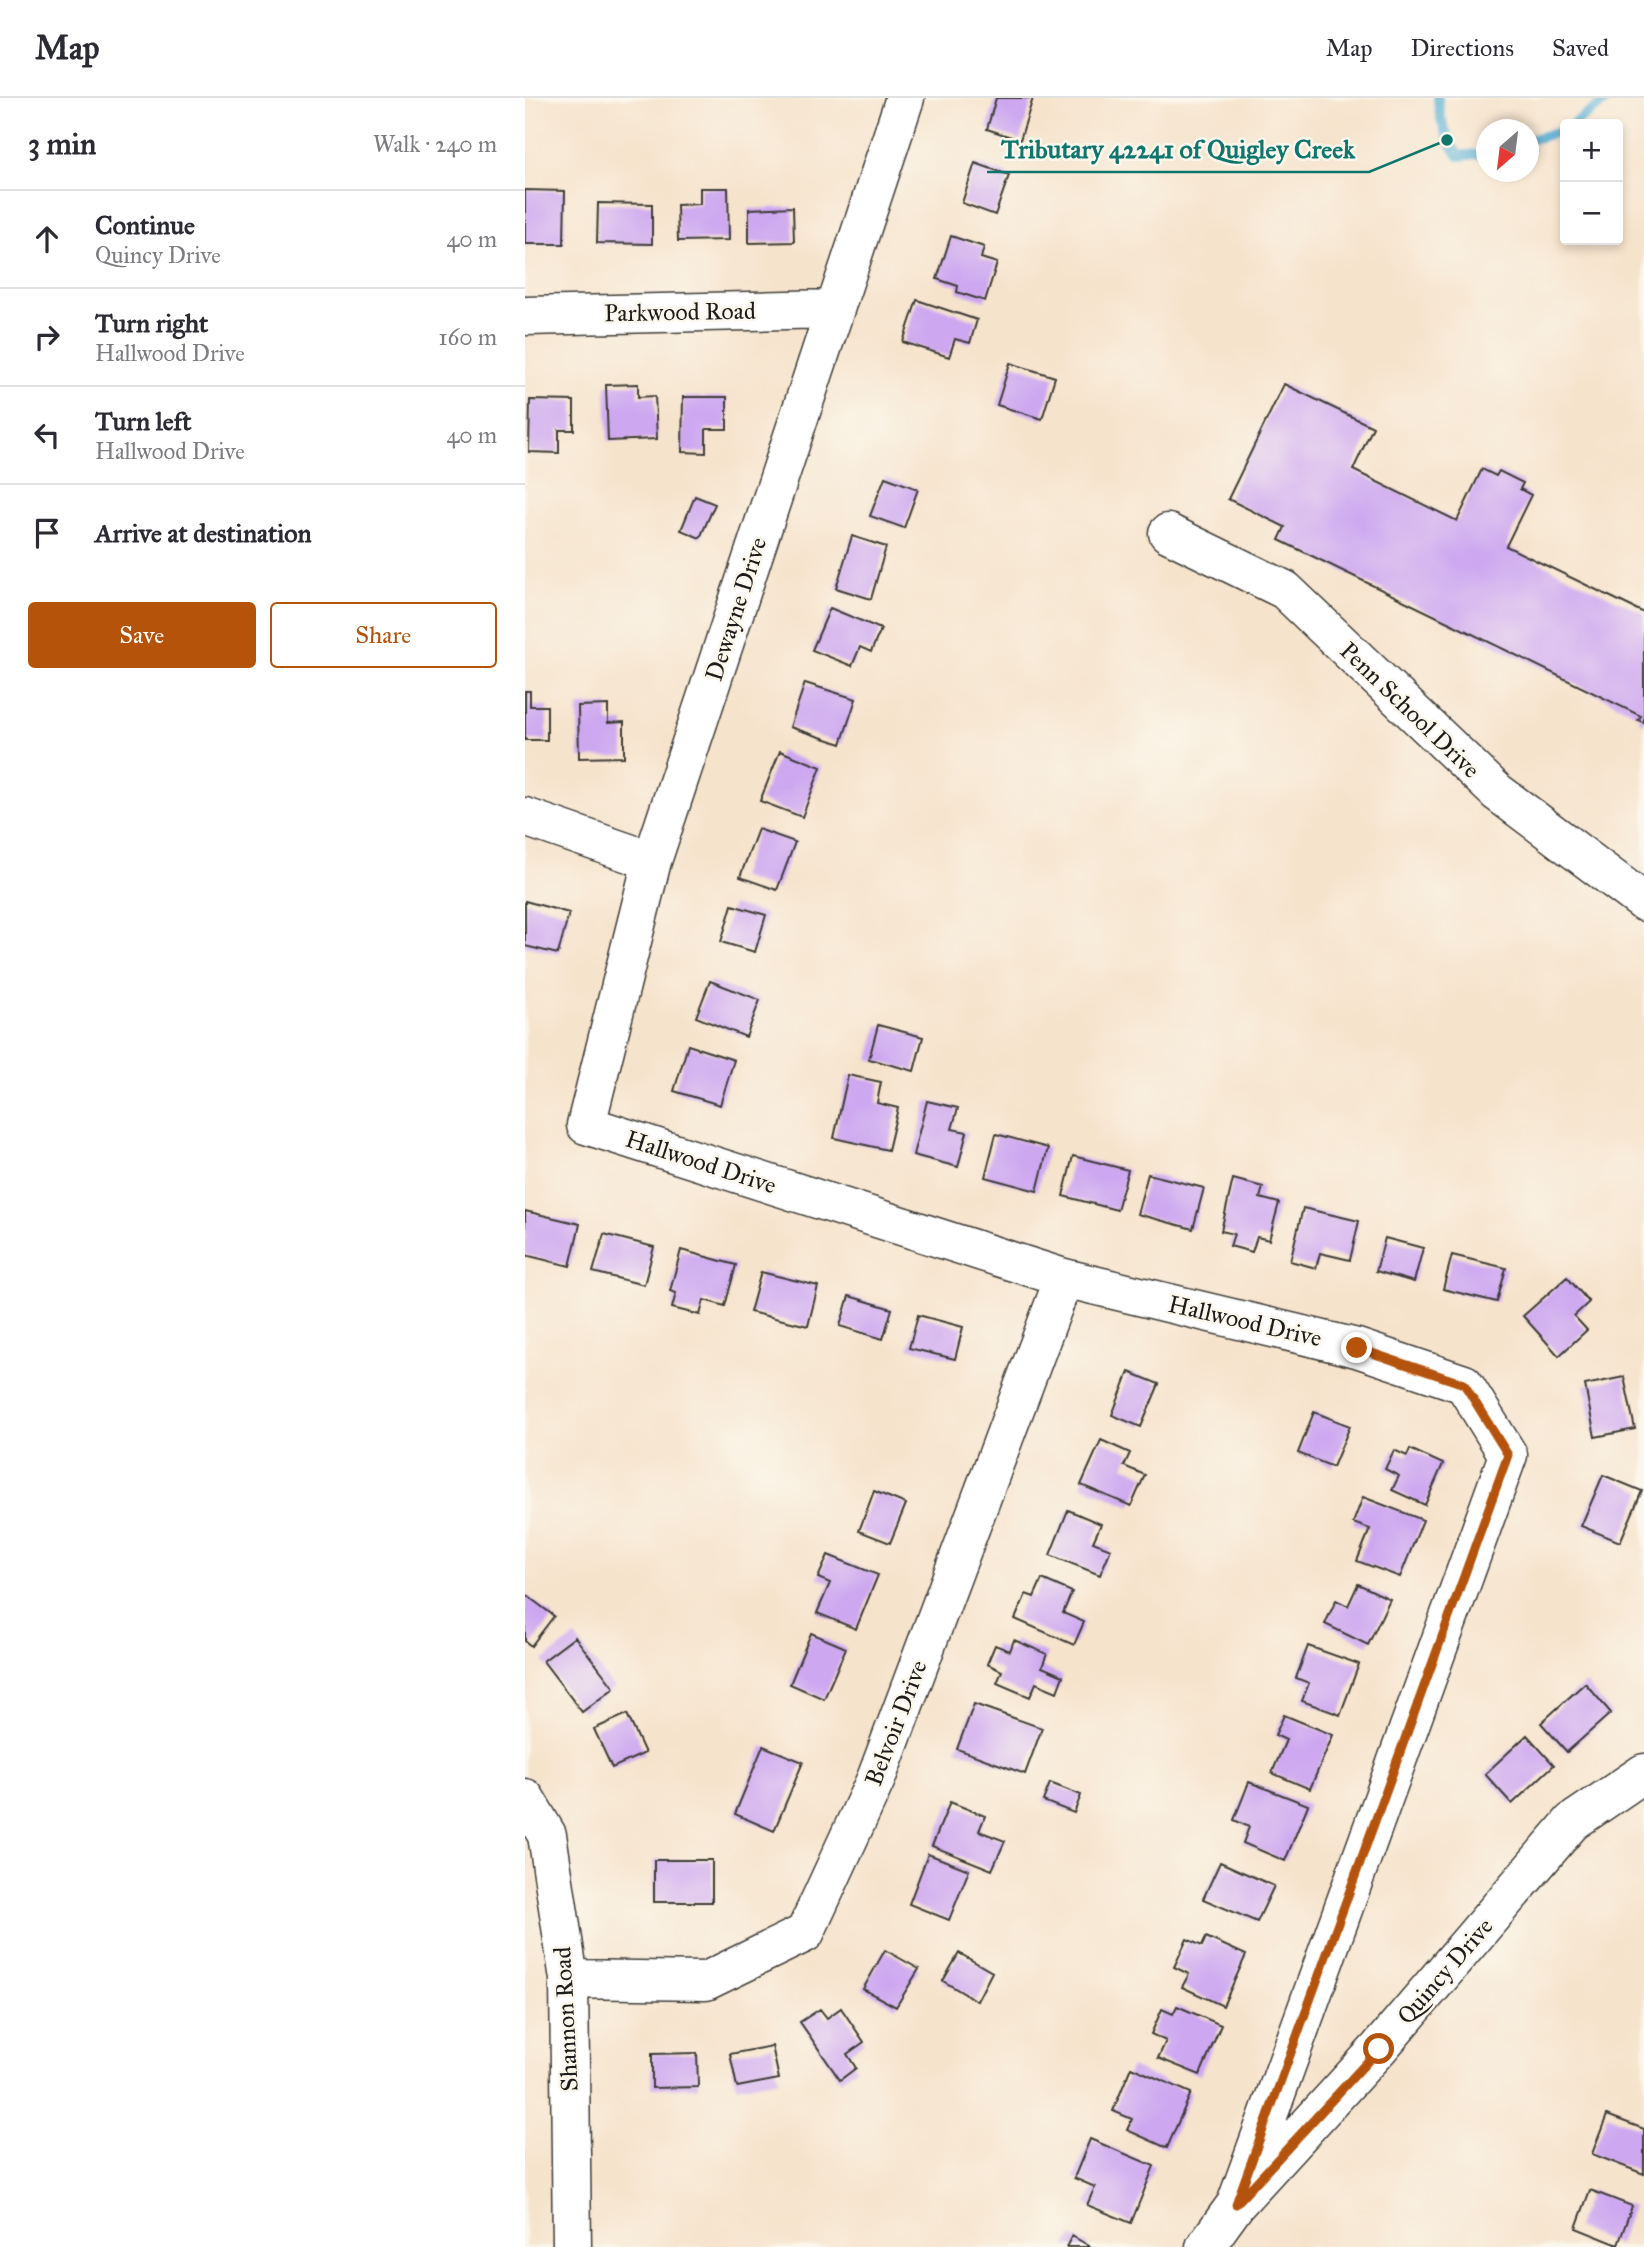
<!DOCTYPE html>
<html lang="en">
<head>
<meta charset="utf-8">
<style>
	body { margin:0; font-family:"IM FELL Great Primer",serif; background:#f7f7f7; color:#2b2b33 }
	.controls { position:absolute; right:21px; top:21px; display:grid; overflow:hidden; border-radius:7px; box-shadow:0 4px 10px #0003 }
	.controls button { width:63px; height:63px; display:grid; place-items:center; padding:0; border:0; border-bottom:2px solid #e1e1e2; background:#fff; color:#2b2b33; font:35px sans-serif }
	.compass { position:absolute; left:951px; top:21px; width:63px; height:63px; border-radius:50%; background:#fff; box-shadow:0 4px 10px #0003; rotate:208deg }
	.stop { position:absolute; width:21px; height:21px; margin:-16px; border:5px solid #b45309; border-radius:50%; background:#fff }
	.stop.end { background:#b45309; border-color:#fff; box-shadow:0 2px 7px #0008 }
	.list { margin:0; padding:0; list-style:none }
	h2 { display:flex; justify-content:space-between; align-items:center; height:91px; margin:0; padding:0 28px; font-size:30px }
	h2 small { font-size:23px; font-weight:400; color:#7c7c81 }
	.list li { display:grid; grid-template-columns:46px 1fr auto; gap:21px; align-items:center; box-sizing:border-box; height:98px; padding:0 28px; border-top:2px solid #e1e1e2 }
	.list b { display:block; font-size:26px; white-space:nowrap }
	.list p { margin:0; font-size:23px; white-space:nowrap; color:#7c7c81 }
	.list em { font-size:23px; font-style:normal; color:#7c7c81 }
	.actions { display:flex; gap:14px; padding:21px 28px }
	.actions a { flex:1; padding:16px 0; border:2px solid #b45309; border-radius:7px; text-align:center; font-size:24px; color:#b45309 }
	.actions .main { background:#b45309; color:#fff }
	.icon { flex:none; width:38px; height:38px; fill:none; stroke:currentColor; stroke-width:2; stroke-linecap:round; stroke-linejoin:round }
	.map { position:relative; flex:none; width:1119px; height:2149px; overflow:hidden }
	header { display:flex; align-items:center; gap:42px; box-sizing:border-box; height:98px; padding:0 35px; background:#fff; border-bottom:2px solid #e1e1e2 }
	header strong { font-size:33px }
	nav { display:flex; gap:38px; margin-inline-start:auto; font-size:24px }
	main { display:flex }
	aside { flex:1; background:#fff }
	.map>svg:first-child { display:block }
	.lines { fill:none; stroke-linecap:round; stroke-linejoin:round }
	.stream { stroke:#57aed4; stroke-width:10 }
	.building { fill:#cda7f0 }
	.minor-casing { stroke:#3d3a36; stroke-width:41 }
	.minor { stroke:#fff; stroke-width:38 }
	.route { stroke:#b45309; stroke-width:9 }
	.labels { text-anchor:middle; stroke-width:5; stroke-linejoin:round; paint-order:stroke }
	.street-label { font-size:24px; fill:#1c1c1c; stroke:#fbf7ec }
	.leader { fill:none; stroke:#0f766e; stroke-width:2.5 }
	.callout-dot { fill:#0f766e; stroke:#fbf7ec; stroke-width:2.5 }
	.callout-label { font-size:26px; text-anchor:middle; font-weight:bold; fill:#0f766e; stroke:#fbf7ec; stroke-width:5; stroke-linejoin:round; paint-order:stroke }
</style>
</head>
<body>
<header>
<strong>Map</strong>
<nav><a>Map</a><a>Directions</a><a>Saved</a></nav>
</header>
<main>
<aside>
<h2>3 min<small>Walk · 240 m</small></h2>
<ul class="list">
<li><svg class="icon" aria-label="ahead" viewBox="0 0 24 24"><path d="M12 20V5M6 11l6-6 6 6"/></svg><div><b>Continue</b><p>Quincy Drive</p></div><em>40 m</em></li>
<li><svg class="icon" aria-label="right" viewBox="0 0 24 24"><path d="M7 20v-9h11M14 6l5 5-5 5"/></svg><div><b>Turn right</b><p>Hallwood Drive</p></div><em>160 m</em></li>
<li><svg class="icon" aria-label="left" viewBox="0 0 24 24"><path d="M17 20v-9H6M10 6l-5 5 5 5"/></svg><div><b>Turn left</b><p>Hallwood Drive</p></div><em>40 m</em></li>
<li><svg class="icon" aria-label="arrive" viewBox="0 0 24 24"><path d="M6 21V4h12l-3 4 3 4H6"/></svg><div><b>Arrive at destination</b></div></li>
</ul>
<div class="actions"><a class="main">Save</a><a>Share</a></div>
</aside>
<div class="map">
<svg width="1119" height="2149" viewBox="0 0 1119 2149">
	<rect width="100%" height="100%" fill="#fbf7ec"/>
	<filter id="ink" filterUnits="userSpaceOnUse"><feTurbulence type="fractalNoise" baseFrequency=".0143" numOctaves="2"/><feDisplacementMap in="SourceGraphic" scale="14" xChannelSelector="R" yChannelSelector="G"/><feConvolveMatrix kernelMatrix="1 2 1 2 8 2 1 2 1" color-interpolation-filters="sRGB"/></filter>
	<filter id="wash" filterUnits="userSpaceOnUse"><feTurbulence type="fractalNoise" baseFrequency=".00686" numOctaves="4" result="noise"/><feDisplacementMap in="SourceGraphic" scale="28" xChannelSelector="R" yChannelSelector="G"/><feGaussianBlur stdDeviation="1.57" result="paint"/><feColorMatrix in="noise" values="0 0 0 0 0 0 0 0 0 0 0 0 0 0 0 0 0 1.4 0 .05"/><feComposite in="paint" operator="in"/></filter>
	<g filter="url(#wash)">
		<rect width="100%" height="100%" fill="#f6e3cc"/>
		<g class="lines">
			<!-- stream -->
			<path class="stream" d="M 913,0 C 914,22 921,40 934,58 L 962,55
				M 1048,26 L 1085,0
				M 1004,42 L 1040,32"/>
		</g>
		<g id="blocks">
			<!-- building -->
			<path class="building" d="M 471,0 L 508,0 L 495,42 L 462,31 Z
				M 450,65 L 484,77 L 470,117 L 437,105 Z
				M 175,90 L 203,90 L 204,142 L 153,143 L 152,107 L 175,106 Z
				M 0,92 L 40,93 L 39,146 L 0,146 Z
				M 73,105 L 127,106 L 127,146 L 72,145 Z
				M 268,109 L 269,144 L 224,145 L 224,111 Z
				M 426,138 L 459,149 L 456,160 L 472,165 L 460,203 L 432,194 L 433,188 L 412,181 Z
				M 392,202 L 452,222 L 445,245 L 430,241 L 424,259 L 378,244 Z
				M 485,265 L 530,279 L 517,321 L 472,307 Z
				M 113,286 L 113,299 L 130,298 L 132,341 L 83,343 L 81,287 Z
				M 759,286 L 848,329 L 828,372 L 932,423 L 957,371 L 971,378 L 974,373 L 998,385 L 995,391 L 1006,397 L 981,448 L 1119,515 L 1119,625 L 1113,622 L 1116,618 L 754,442 L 760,429 L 703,401 Z
				M 158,299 L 202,299 L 202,331 L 181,331 L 181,355 L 157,354 Z
				M 5,302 L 49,303 L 49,332 L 34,332 L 34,355 L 4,354 Z
				M 360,379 L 393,391 L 379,430 L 345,418 Z
				M 170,398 L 190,406 L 175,440 L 156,432 Z
				M 327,438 L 361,449 L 346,501 L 311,490 Z
				M 305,510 L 356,531 L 346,554 L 335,549 L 327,568 L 287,552 Z
				M 280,585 L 331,601 L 316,646 L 265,629 Z
				M 0,593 L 5,593 L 5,608 L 22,608 L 22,642 L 0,642 Z
				M 83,607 L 83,625 L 99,624 L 99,659 L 54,660 L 53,608 Z
				M 255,653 L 296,669 L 277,719 L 235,703 Z
				M 233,731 L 270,744 L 252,792 L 215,779 Z
				M 0,803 L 44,815 L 33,856 L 0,848 Z
				M 207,807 L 241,817 L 230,854 L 196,844 Z
				M 185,883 L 235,902 L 221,939 L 171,919 Z
				M 353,927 L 398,939 L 389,973 L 344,961 Z
				M 163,947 L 209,962 L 195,1007 L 149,993 Z
				M 323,977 L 356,984 L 352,1005 L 373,1010 L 363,1052 L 309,1040 Z
				M 402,1003 L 433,1010 L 427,1031 L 442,1034 L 433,1069 L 388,1057 Z
				M 471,1036 L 523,1050 L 512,1093 L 460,1079 Z
				M 548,1058 L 603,1072 L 592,1112 L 538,1098 Z
				M 623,1076 L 679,1090 L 668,1131 L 612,1116 Z
				M 708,1081 L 738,1089 L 735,1100 L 754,1105 L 744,1142 L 732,1139 L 727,1154 L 705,1148 L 709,1136 L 696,1133 Z
				M 778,1110 L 834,1123 L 825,1162 L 795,1155 L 791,1170 L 765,1163 Z
				M 0,1113 L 55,1126 L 45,1168 L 0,1157 Z
				M 79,1136 L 129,1149 L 119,1187 L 68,1174 Z
				M 860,1140 L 898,1150 L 889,1184 L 851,1173 Z
				M 156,1152 L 211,1167 L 200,1208 L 179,1202 L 175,1217 L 147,1210 L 151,1195 L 145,1193 Z
				M 927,1157 L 981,1170 L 972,1204 L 918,1191 Z
				M 236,1174 L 293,1188 L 283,1228 L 225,1214 Z
				M 1042,1179 L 1064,1204 L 1049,1218 L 1062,1232 L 1034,1258 L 998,1218 Z
				M 324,1198 L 367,1211 L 358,1241 L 315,1228 Z
				M 393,1217 L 438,1229 L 430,1261 L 384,1250 Z
				M 604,1274 L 634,1286 L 616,1329 L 587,1317 Z
				M 1099,1279 L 1110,1331 L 1070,1339 L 1060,1287 Z
				M 789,1314 L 825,1328 L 808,1369 L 773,1355 Z
				M 576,1342 L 605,1355 L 599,1368 L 620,1377 L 606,1408 L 556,1387 Z
				M 885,1351 L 918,1366 L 900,1407 L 867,1392 L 874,1378 L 860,1371 L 869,1352 L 882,1358 Z
				M 1078,1377 L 1117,1393 L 1095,1444 L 1056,1428 Z
				M 349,1393 L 381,1406 L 365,1445 L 334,1433 Z
				M 838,1399 L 898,1422 L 875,1479 L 832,1463 L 845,1431 L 828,1425 Z
				M 543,1412 L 576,1426 L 568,1444 L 586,1451 L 575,1477 L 525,1457 Z
				M 303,1457 L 353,1477 L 331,1531 L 292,1515 L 305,1485 L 293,1480 Z
				M 517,1481 L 547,1494 L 538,1515 L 559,1524 L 549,1547 L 490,1521 L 501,1496 L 509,1499 Z
				M 833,1486 L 865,1501 L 843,1547 L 800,1526 L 811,1502 L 823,1508 Z
				M 0,1496 L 29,1518 L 6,1548 L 0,1543 Z
				M 286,1535 L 321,1550 L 299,1601 L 265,1586 Z
				M 50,1539 L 89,1590 L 57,1614 L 18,1563 Z
				M 489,1542 L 522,1556 L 517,1569 L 538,1578 L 532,1594 L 511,1585 L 505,1599 L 472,1585 L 477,1573 L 462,1566 L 470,1547 L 485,1553 Z
				M 783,1548 L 834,1566 L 815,1617 L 777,1603 L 784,1585 L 771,1580 Z
				M 1060,1585 L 1086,1615 L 1042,1654 L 1016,1625 Z
				M 449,1606 L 517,1630 L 500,1676 L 432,1651 Z
				M 102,1616 L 120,1655 L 87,1670 L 69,1631 Z
				M 759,1617 L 808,1637 L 785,1691 L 747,1675 L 761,1642 L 750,1637 Z
				M 1002,1637 L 1029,1667 L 987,1706 L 960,1676 Z
				M 238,1648 L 278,1664 L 249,1733 L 210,1716 Z
				M 724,1684 L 783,1707 L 760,1763 L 718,1745 L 724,1729 L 709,1722 Z
				M 525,1685 L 556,1697 L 549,1715 L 518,1703 Z
				M 425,1704 L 460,1718 L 454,1733 L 480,1743 L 467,1772 L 407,1748 Z
				M 403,1756 L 444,1772 L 424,1822 L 384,1806 Z
				M 129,1762 L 187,1762 L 187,1804 L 129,1804 Z
				M 695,1764 L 749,1788 L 732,1824 L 678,1801 Z
				M 681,1839 L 721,1857 L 698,1908 L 657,1889 L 664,1876 L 649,1869 L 662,1841 L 677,1848 Z
				M 360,1852 L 394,1871 L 371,1909 L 338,1891 Z
				M 434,1855 L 467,1874 L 452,1903 L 418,1883 Z
				M 652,1908 L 696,1927 L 675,1977 L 633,1960 L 641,1943 L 626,1936 L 637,1911 L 648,1916 Z
				M 316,1910 L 339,1944 L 322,1956 L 331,1970 L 315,1982 L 275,1924 L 295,1911 L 302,1920 Z
				M 247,1948 L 254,1981 L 212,1989 L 205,1956 Z
				M 172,1955 L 173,1989 L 127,1990 L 127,1956 Z
				M 606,1969 L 666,1995 L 642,2050 L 602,2032 L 607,2021 L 588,2013 Z
				M 1082,2017 L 1119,2031 L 1119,2076 L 1067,2056 Z
				M 565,2041 L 629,2068 L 606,2125 L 562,2107 L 570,2089 L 549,2080 Z
				M 1065,2092 L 1107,2108 L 1093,2147 L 1051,2130 Z
				M 547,2138 L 566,2149 L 541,2149 Z"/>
		</g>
	</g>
	<g filter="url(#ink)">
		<use href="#blocks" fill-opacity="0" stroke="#3d3a36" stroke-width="2"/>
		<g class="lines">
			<!-- minor casing -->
			<g class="minor-casing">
				<path id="minor" d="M 380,0 L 127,763 L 61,1027 L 539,1180 L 832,1250 L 939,1286 L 983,1357 L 711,2106
					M 0,218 L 309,211
					M 643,435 L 760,492 L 972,694 L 1119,804
					M 0,719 L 127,763
					M 0,1700 L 22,1737 L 44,1881 L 47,2149
					M 44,1881 L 181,1883 L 280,1835 L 351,1681 L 539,1180
					M 680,2149 L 711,2106 L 854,1950 L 1047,1724 L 1119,1675"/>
			</g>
			<!-- minor -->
			<use href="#minor" class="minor"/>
		</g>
	</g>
	<g class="lines" filter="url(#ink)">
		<!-- route -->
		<path class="route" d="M 832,1250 L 939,1286 L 983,1357 L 711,2106 L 854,1951"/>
	</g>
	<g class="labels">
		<!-- street labels -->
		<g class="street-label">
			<text transform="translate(155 214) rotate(-1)" y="8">Parkwood Road</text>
			<text transform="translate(211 511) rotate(-72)" y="8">Dewayne Drive</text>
			<text transform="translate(885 612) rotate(44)" y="8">Penn School Drive</text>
			<text transform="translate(176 1064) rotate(18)" y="8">Hallwood Drive</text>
			<text transform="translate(720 1223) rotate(13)" y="8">Hallwood Drive</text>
			<text transform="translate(371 1625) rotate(-69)" y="8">Belvoir Drive</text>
			<text transform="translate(920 1873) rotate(-49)" y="8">Quincy Drive</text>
			<text transform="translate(41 1921) rotate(-93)" y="8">Shannon Road</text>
		</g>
	</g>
	<!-- callouts -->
	<path class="leader" d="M922 42L844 74H462"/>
	<circle class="callout-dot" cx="922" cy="42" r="7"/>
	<g class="callout-label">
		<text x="653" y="60">Tributary 42241 of Quigley Creek</text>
	</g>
</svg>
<div class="controls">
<button>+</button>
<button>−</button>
</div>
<svg class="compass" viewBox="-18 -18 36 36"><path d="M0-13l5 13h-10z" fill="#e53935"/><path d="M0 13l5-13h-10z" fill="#7c7c81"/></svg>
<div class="stop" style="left:854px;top:1951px"></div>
<div class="stop end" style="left:832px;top:1250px"></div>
</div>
</main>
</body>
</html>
